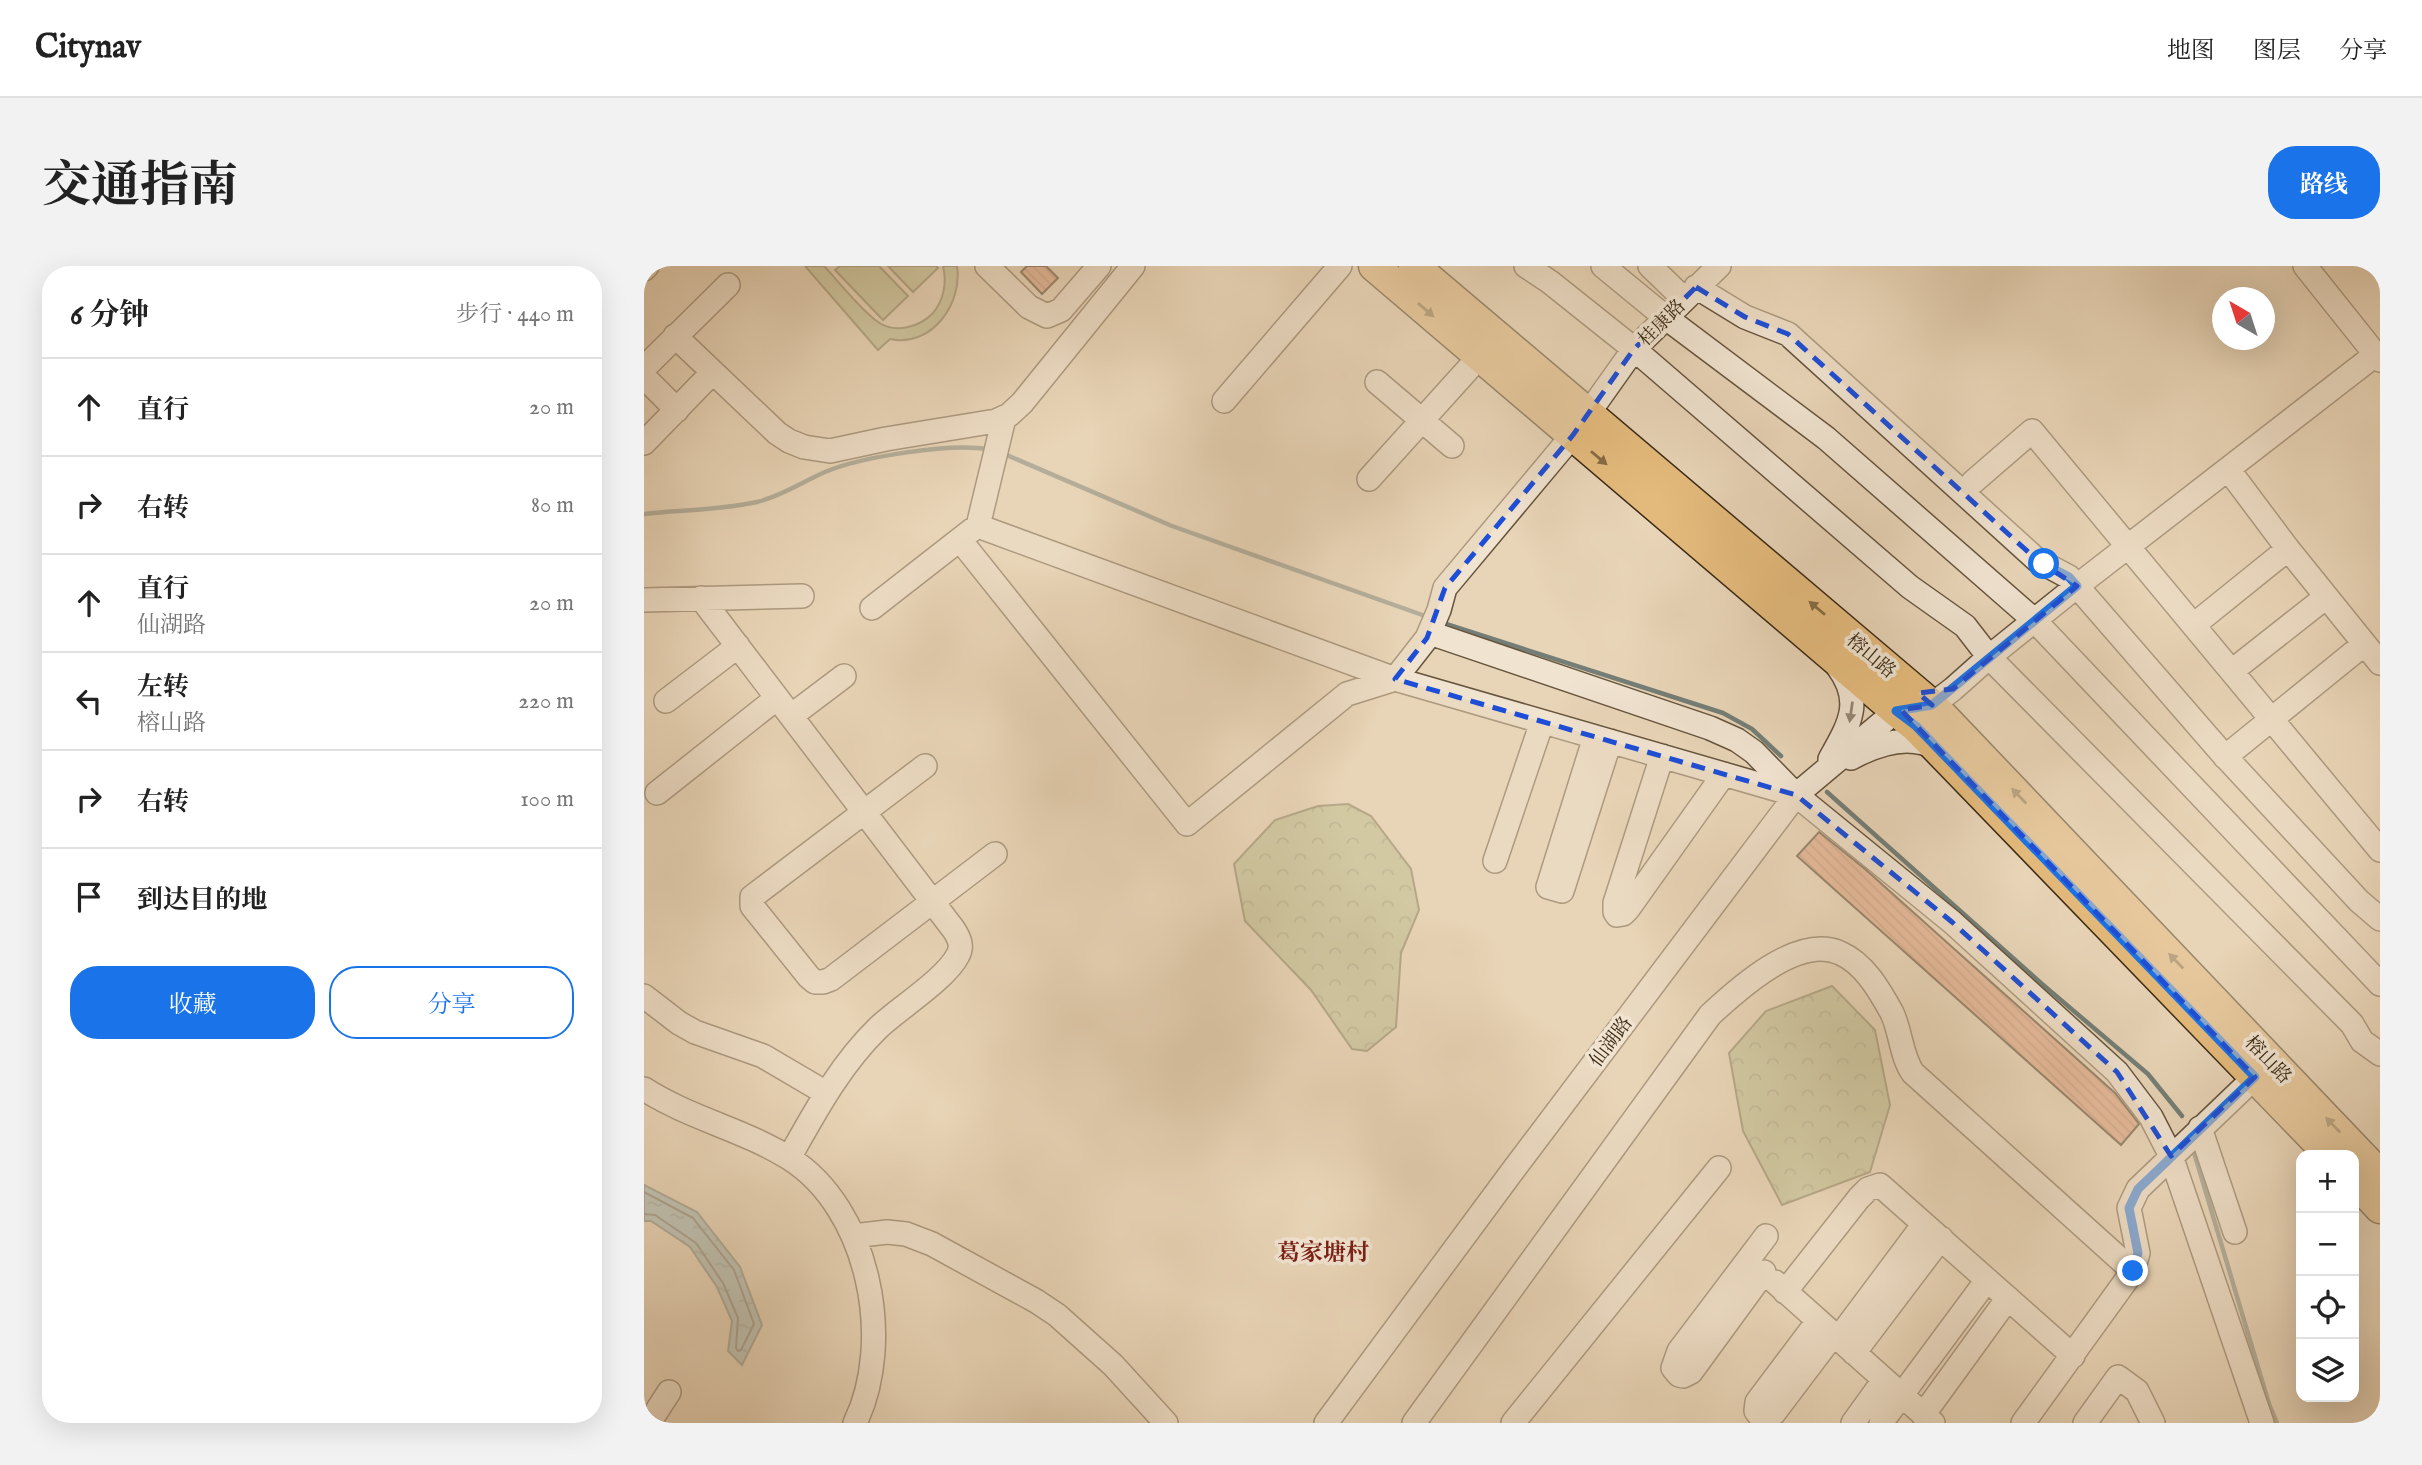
<!DOCTYPE html>
<html lang="zh">
<head>
<meta charset="utf-8">
<style>
	body { margin:0; font-family:"IM FELL English","Noto Serif SC",serif; background:#f2f2f2; color:#222 }
	.controls { position:absolute; right:21px; bottom:21px; display:grid; overflow:hidden; border-radius:14px; box-shadow:0 7px 28px #0002 }
	.controls button { width:63px; height:63px; display:grid; place-items:center; padding:0; border:0; border-bottom:2px solid #e0e0e0; background:#fff; color:#222; font:35px sans-serif }
	.compass { position:absolute; left:1568px; top:21px; width:63px; height:63px; border-radius:50%; background:#fff; box-shadow:0 7px 28px #0002; rotate:321deg }
	.stop { position:absolute; width:21px; height:21px; margin:-16px; border:5px solid #1a73e8; border-radius:50%; background:#fff }
	.stop.end { background:#1a73e8; border-color:#fff; box-shadow:0 2px 7px #0008 }
	.list { margin:0; padding:0; list-style:none }
	h2 { display:flex; justify-content:space-between; align-items:center; height:91px; margin:0; padding:0 28px; font-size:30px }
	h2 small { font-size:23px; font-weight:400; color:#767676 }
	.list li { display:grid; grid-template-columns:46px 1fr auto; gap:21px; align-items:center; box-sizing:border-box; height:98px; padding:0 28px; border-top:2px solid #e0e0e0 }
	.list b { display:block; font-size:26px; white-space:nowrap }
	.list p { margin:0; font-size:23px; white-space:nowrap; color:#767676 }
	.list em { font-size:23px; font-style:normal; color:#767676 }
	.actions { display:flex; gap:14px; padding:21px 28px }
	.actions a { flex:1; padding:16px 0; border:2px solid #1a73e8; border-radius:28px; text-align:center; font-size:24px; color:#1a73e8 }
	.actions .main { background:#1a73e8; color:#fff }
	.icon { flex:none; width:38px; height:38px; fill:none; stroke:currentColor; stroke-width:2; stroke-linecap:round; stroke-linejoin:round }
	.map { position:relative; flex:none; width:1736px; height:1157px; overflow:hidden; border-radius:28px }
	header { display:flex; align-items:center; gap:42px; box-sizing:border-box; height:98px; padding:0 35px; background:#fff; border-bottom:2px solid #e0e0e0 }
	header strong { font-size:33px }
	nav { display:flex; gap:38px; margin-inline-start:auto; font-size:24px }
	.intro { display:flex; align-items:center; justify-content:space-between; box-sizing:border-box; height:168px; padding:0 42px }
	h1 { margin:0; font-size:49px }
	.button { padding:18px 32px; border-radius:28px; background:#1a73e8; color:#fff; font-size:24px; font-weight:700 }
	main { display:flex; gap:42px; padding:0 42px }
	aside { flex:1; background:#fff; border-radius:28px; box-shadow:0 7px 28px #0002 }
	.map>svg:first-child { display:block }
	.grass { fill:#b9bc8c; stroke:#7a7350; stroke-width:2 }
	.forest { fill:url(#forest-crowns); stroke:#7a7350; stroke-width:2 }
	.water { fill:url(#water-ripples); stroke:#747e76; stroke-width:2 }
	.lines { fill:none; stroke-linecap:round; stroke-linejoin:round }
	.shore { stroke:#6a7066; stroke-width:2 }
	.stream { stroke:#747e76; stroke-width:4.5 }
	.building { fill:url(#building-back-hatch); stroke:#3b2a14; stroke-width:2 }
	.minor-casing { stroke:#66543d; stroke-width:26 }
	.major-casing { stroke:#3b2a14; stroke-width:33 }
	.minor { stroke:#f0e3d0; stroke-width:23 }
	.major { stroke:#e4ba7c; stroke-width:30 }
	.oneway { fill:#876b43 }
	.oneway2 { fill:#968672 }
	.route { stroke:#1a73e8; stroke-width:9 }
	.marked { fill:none; stroke:#1d4ed8; stroke-width:5; stroke-dasharray:14 9; stroke-linejoin:round }
	.labels { text-anchor:middle; stroke-width:7; stroke-linejoin:round; paint-order:stroke }
	.street-label { font-size:19px; fill:#3b2a14; stroke:#f0e3d0 }
	.quarter-label { font-size:23px; font-weight:bold; fill:#7a1f14; stroke:#f0e3d0 }
</style>
</head>
<body>
<header>
<strong>Citynav</strong>
<nav><a>地图</a><a>图层</a><a>分享</a></nav>
</header>
<div class="intro"><h1>交通指南</h1><a class="button">路线</a></div>
<main>
<aside>
<h2>6 分钟<small>步行 · 440 m</small></h2>
<ul class="list">
<li><svg class="icon" aria-label="ahead" viewBox="0 0 24 24"><path d="M12 20V5M6 11l6-6 6 6"/></svg><div><b>直行</b></div><em>20 m</em></li>
<li><svg class="icon" aria-label="right" viewBox="0 0 24 24"><path d="M7 20v-9h11M14 6l5 5-5 5"/></svg><div><b>右转</b></div><em>80 m</em></li>
<li><svg class="icon" aria-label="ahead" viewBox="0 0 24 24"><path d="M12 20V5M6 11l6-6 6 6"/></svg><div><b>直行</b><p>仙湖路</p></div><em>20 m</em></li>
<li><svg class="icon" aria-label="left" viewBox="0 0 24 24"><path d="M17 20v-9H6M10 6l-5 5 5 5"/></svg><div><b>左转</b><p>榕山路</p></div><em>220 m</em></li>
<li><svg class="icon" aria-label="right" viewBox="0 0 24 24"><path d="M7 20v-9h11M14 6l5 5-5 5"/></svg><div><b>右转</b></div><em>100 m</em></li>
<li><svg class="icon" aria-label="arrive" viewBox="0 0 24 24"><path d="M6 21V4h12l-3 4 3 4H6"/></svg><div><b>到达目的地</b></div></li>
</ul>
<div class="actions"><a class="main">收藏</a><a>分享</a></div>
</aside>
<div class="map">
<svg width="1736" height="1157" viewBox="0 0 1736 1157">
	<defs>
		<pattern id="forest-crowns" width="20" height="18" patternUnits="userSpaceOnUse" patternTransform="scale(1.75)"><rect width="20" height="18" fill="#b9bc8c"/><path d="M2 6a3 3 0 1 1 6 0M12 15a3 3 0 1 1 6 0" fill="none" stroke="#989971"/></pattern>
		<pattern id="water-ripples" width="26" height="14" patternUnits="userSpaceOnUse" patternTransform="scale(1.75)"><rect width="26" height="14" fill="#9ab6b8"/><path d="M2 4q2-2 4 0t4 0M15 11q2-2 4 0t4 0" fill="none" stroke="#7f9494"/></pattern>
		<pattern id="building-back-hatch" width="6" height="6" patternUnits="userSpaceOnUse" patternTransform="scale(1.75)"><rect width="6" height="6" fill="#e39977"/><path d="M-1 5l2 2M0 0l6 6M5-1l2 2" fill="none" stroke="#b97d60"/></pattern>
	</defs>
	<rect width="100%" height="100%" fill="#e8d4b7"/>
	<filter id="stains"><feTurbulence type="fractalNoise" baseFrequency=".00286" numOctaves="4"/><feColorMatrix values="0 0 0 0 .2 0 0 0 0 .09 0 0 0 0 .02 0 0 0 .5 -.17"/></filter>
	<radialGradient id="worn" r=".72"><stop offset=".6" stop-color="#630" stop-opacity="0"/><stop offset="1" stop-color="#630" stop-opacity=".3"/></radialGradient>
	<!-- grass -->
	<path class="grass" d="M 161,0 L 180,0 C 196,17 215,42 234,56 C 251,68 276,61 289,47 C 300,34 303,16 299,0 L 313,0 C 319,37 288,82 246,73 L 234,84 Z
		M 196,0 L 235,0 L 264,30 L 239,54 L 191,4 Z
		M 244,0 L 292,0 L 294,2 L 269,26 Z"/>
	<!-- forest -->
	<path class="forest" d="M 704,538 L 727,550 L 767,603 L 775,644 L 757,687 L 752,761 L 723,785 L 708,783 L 667,724 L 601,655 L 590,598 L 631,554 L 674,540 Z
		M 1188,720 L 1231,764 L 1246,839 L 1226,906 L 1138,939 L 1099,865 L 1085,787 L 1122,745 Z"/>
	<!-- water -->
	<path class="water" d="M 0,919 L 53,946 L 96,1001 L 118,1059 L 98,1099 L 84,1085 L 88,1055 L 73,1021 L 46,981 L 7,955 L 0,955 Z"/>
	<g class="lines">
		<!-- shore -->
		<path class="shore" d="M 0,926 L 49,952 L 90,1004 L 110,1058 L 97,1084 L 94,1085 L 92,1082 L 94,1052 L 79,1017 L 52,977 L 11,949 L 0,948"/>
		<!-- stream -->
		<path class="stream" d="M 358,187 L 528,260 L 784,351
			M 0,248 C 37,244 77,244 113,236 C 138,230 158,216 181,206 C 216,191 309,176 346,184
			M 799,357 L 1079,447 L 1108,463 L 1137,490
			M 1183,526 L 1398,718 L 1504,808 L 1538,850
			M 1549,883 L 1625,1138 L 1633,1157"/>
	</g>
	<!-- building -->
	<path class="building" d="M 383,0 L 402,0 L 414,12 L 398,28 L 377,6 Z
		M 1175,566 L 1221,603 L 1471,827 L 1495,858 L 1477,879 L 1153,590 Z"/>
	<g class="lines">
		<!-- minor casing -->
		<g class="minor-casing">
			<path id="minor" d="M 343,0 L 385,41 L 403,50 L 417,44 L 455,0
				M 882,0 L 906,16 L 990,83 L 1266,321 L 1321,360 L 1345,391 L 1708,758 L 1718,775 L 1736,788
				M 959,0 L 1021,51 L 1182,172 L 1390,354 L 1736,718
				M 1006,0 L 1040,33
				M 1661,0 L 1736,94
				M 0,3 L 3,0
				M 1052,21 L 1101,51 L 1144,68 L 1393,294 L 1425,311 L 1577,486 L 1715,635 L 1736,653
				M 31,70 L 133,167 L 145,175 L 160,181 L 186,185 L 242,173 L 352,155 L 365,149 L 378,137 L 489,0
				M 0,102 L 84,19
				M 0,111 L 33,144
				M 733,116 L 808,180
				M 580,135 L 696,0
				M 360,152 L 334,260 L 751,413 L 1152,529
				M 0,177 L 69,106
				M 1584,203 L 1644,283 L 1736,397
				M 725,213 L 836,90
				M 1329,216 L 1388,165 L 1736,584
				M 316,274 L 543,558 L 703,428 L 751,413 L 783,372 L 795,344 L 801,322 L 929,169 L 990,83 L 1075,0
				M 57,332 L 310,664 C 315,672 319,680 314,689 C 302,713 255,742 234,762 C 196,799 171,846 145,892
				M 0,334 L 158,330
				M 228,342 L 328,264
				M 1551,358 L 1644,283
				M 786,367 L 1066,462 L 1093,474 L 1110,486 L 1152,529 L 1308,656 L 1473,806 L 1507,851 L 1527,890 L 1618,1157
				M 1588,405 L 1682,331
				M 22,435 L 94,380
				M 147,450 L 200,410
				M 951,471 L 904,621 L 918,625 L 966,475
				M 1018,490 L 971,637 L 971,646 L 973,649 L 979,648 L 984,643 L 1080,508
				M 1581,491 L 1719,379
				M 1207,492 C 1233,478 1267,467 1293,483
				M 1186,493 C 1205,459 1220,436 1194,401
				M 281,500 L 108,631 L 108,640 L 165,711 L 171,716 L 179,716 L 187,713 L 351,588
				M 13,527 L 133,432
				M 851,595 L 898,456
				M 0,730 L 35,757 L 51,766 L 119,790 L 182,827
				M 0,823 C 45,852 100,864 145,892 C 225,942 251,1075 211,1157
				M 1556,862 L 1591,966
				M 209,970 L 243,966 L 262,968 L 288,978 L 392,1035 L 413,1049 L 469,1099 L 522,1157
				M 1120,1006 L 1047,1106 L 1039,1110 L 1035,1109 L 1029,1102 L 1035,1085 L 1122,970
				M 1131,1016 L 1289,1157
				M 1141,1026 L 1215,932 L 1224,923 L 1236,919 L 1429,1090
				M 1174,1055 L 1113,1136 L 1112,1145 L 1116,1150 L 1123,1152 L 1130,1147 L 1189,1069
				M 1194,1073 L 1280,958
				M 1210,1087 L 1297,972
				M 1279,1149 L 1364,1032
				M 5,1157 L 25,1126
				M 682,1157 L 870,903 L 1152,529 L 1252,445 L 1288,439 L 1309,423 L 1345,391 L 1433,320 L 1731,89
				M 770,1157 L 1066,749 C 1094,723 1154,668 1196,687 C 1220,697 1236,725 1248,747 C 1257,766 1257,790 1269,807 L 1489,1005
				M 869,1157 L 1075,902
				M 1209,1157 L 1240,1114
				M 1237,1157 L 1343,1014
				M 1379,1157 L 1489,1005 L 1494,987 L 1485,942 L 1494,923 L 1611,811
				M 1441,1157 L 1474,1111 L 1493,1125 L 1509,1157"/>
		</g>
		<!-- major casing -->
		<g class="major-casing">
			<path id="major" d="M 730,0 L 1252,445 L 1272,461 L 1686,889
				M 770,0 L 1288,439 L 1736,909
				M 1710,914 L 1736,942"/>
		</g>
		<!-- minor -->
		<use href="#minor" class="minor"/>
		<!-- major -->
		<use href="#major" class="major"/>
	</g>
	<!-- one-way arrows -->
	<defs><path id="oneway-solid" d="M-6-.8H1V-3.2L6.5 0L1 3.2V.8H-6Z" transform="scale(1.75)"/></defs>
	<g class="oneway">
		<use href="#oneway-solid" transform="translate(782 44) rotate(41)"/>
		<use href="#oneway-solid" transform="translate(955 192) rotate(40)"/>
		<use href="#oneway-solid" transform="translate(1173 342) rotate(-140)"/>
		<use href="#oneway-solid" transform="translate(1375 530) rotate(-134)"/>
		<use href="#oneway-solid" transform="translate(1532 695) rotate(-134)"/>
		<use href="#oneway-solid" transform="translate(1689 859) rotate(-134)"/>
	</g>
	<use class="oneway2" href="#oneway-solid" transform="translate(1207 446) rotate(98)"/>
	<g class="lines">
		<!-- route -->
		<path class="route" d="M 1400,298 L 1425,311 L 1433,320 L 1288,439 L 1252,445 L 1272,460 L 1611,811 L 1494,923 L 1485,942 L 1494,987 L 1489,1005"/>
	</g>
	<!-- marked area -->
	<path d="M0 0H1736V1157H0ZM 1052,21 L 1101,51 L 1144,68 L 1393,294 L 1433,320 L 1309,423 L 1274,427 L 1288,439 L 1257,444 L 1611,811 L 1527,890 L 1473,806 L 1308,656 L 1152,529 L 751,413 L 783,372 L 801,322 L 929,169 L 990,83 Z" fill="#e8d4b7" fill-opacity=".55" fill-rule="evenodd"/>
	<path class="marked" d="M 1052,21 L 1101,51 L 1144,68 L 1393,294 L 1433,320 L 1309,423 L 1274,427 L 1288,439 L 1257,444 L 1611,811 L 1527,890 L 1473,806 L 1308,656 L 1152,529 L 751,413 L 783,372 L 801,322 L 929,169 L 990,83 Z"/>
	<g class="labels">
		<!-- street labels -->
		<g class="street-label">
			<text transform="translate(1017 56) rotate(-45)" y="7">桂康路</text>
			<text transform="translate(1228 389) rotate(40)" y="7">榕山路</text>
			<text transform="translate(966 775) rotate(-53)" y="7">仙湖路</text>
			<text transform="translate(1625 793) rotate(46)" y="7">榕山路</text>
		</g>
		<!-- quarter labels -->
		<g class="quarter-label">
			<text x="679" y="994">葛家塘村</text>
		</g>
	</g>
	<rect width="100%" height="100%" filter="url(#stains)"/>
	<rect width="100%" height="100%" fill="url(#worn)"/>
</svg>
<div class="controls">
<button>+</button>
<button>−</button>
<button><svg class="icon" aria-label="locate" viewBox="0 0 24 24"><circle cx="12" cy="12" r="6"/><path d="M12 2v4M12 18v4M2 12h4M18 12h4"/></svg></button>
<button><svg class="icon" aria-label="layers" viewBox="0 0 24 24"><path d="M12 4l9 5-9 5-9-5zM3 14l9 5 9-5"/></svg></button>
</div>
<svg class="compass" viewBox="-18 -18 36 36"><path d="M0-13l5 13h-10z" fill="#e53935"/><path d="M0 13l5-13h-10z" fill="#767676"/></svg>
<div class="stop" style="left:1400px;top:298px"></div>
<div class="stop end" style="left:1489px;top:1005px"></div>
</div>
</main>
</body>
</html>
